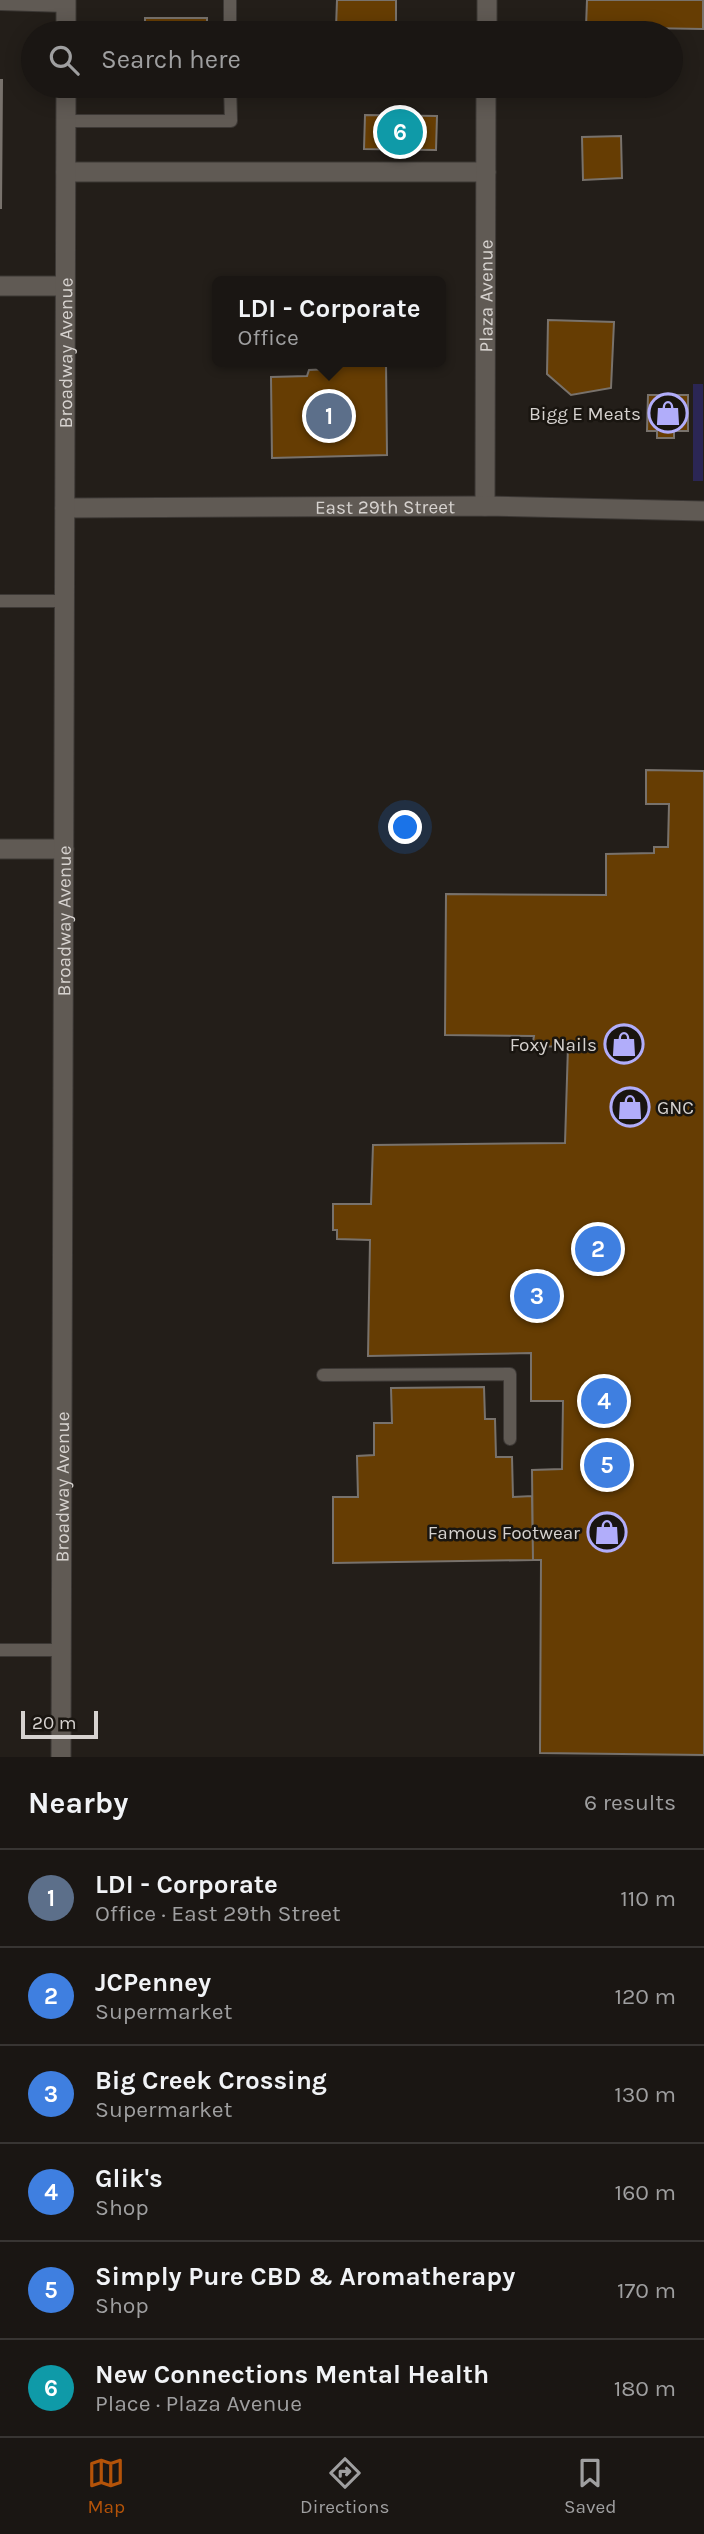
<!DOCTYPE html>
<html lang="en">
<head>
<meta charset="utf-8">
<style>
	body { margin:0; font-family:Karla,sans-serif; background:#272321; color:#f1f3f6 }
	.scale { position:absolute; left:21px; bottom:18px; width:77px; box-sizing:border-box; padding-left:7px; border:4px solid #d6d2cf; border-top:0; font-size:19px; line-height:24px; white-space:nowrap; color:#d6d2cf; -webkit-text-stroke:5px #191510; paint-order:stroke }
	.you { position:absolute; left:406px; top:828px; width:24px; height:24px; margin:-18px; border:5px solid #fff; border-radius:50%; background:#1a73e8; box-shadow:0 0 0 10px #1a73e833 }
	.badge { display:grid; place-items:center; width:46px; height:46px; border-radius:50%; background:#b45309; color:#fff; font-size:23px; font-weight:700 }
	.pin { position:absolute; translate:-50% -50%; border:4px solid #fff; box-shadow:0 2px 7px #0006 }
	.popup { position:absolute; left:212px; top:276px; width:234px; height:91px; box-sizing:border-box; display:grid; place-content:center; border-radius:10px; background:#1a1613; filter:drop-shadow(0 2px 5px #0005); font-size:23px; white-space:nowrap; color:#9f9fa0 }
	.popup b { font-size:26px; color:#f1f3f6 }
	.popup::after { content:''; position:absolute; left:50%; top:100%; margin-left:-14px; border:14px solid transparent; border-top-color:#1a1613 }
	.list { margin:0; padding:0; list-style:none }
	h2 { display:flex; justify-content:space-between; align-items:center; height:91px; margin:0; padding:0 28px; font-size:30px }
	h2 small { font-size:23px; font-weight:400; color:#9f9fa0 }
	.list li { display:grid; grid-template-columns:46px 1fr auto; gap:21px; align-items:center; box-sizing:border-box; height:98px; padding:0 28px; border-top:2px solid #383533 }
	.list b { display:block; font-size:26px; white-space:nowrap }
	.list p { margin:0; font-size:23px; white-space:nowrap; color:#9f9fa0 }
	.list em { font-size:23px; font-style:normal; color:#9f9fa0 }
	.icon { flex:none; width:38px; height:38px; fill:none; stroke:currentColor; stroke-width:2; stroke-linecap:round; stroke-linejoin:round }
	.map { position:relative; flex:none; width:704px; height:1757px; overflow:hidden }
	.search { position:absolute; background:#1a1613; box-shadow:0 4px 18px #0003; left:21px; right:21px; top:21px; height:77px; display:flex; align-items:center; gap:18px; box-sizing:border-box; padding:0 24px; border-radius:38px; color:#9f9fa0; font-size:26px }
	.sheet { height:679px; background:#1a1613 }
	nav { display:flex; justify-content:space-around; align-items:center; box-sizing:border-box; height:98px; border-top:2px solid #383533; background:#1a1613; font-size:19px; color:#9f9fa0 }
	nav a { display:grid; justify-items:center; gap:4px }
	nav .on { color:#b45309 }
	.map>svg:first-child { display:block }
	.green { fill:#2b2654 }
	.building { fill:#663d03; stroke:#78726c; stroke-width:2 }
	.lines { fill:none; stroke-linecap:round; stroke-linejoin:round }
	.service-casing { stroke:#3c3835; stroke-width:14 }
	.minor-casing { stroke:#3c3835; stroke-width:21 }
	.service { stroke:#605a54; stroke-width:12 }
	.minor { stroke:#605a54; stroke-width:19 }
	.labels { text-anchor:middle; stroke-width:5; stroke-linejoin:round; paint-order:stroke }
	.street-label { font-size:19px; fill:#d6d2cf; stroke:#191510 }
	.poi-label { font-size:19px; fill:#d6d2cf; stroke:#191510; text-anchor:end }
</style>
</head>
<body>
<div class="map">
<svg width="704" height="1757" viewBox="0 0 704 1757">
	<rect width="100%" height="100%" fill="#231e19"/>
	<!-- green -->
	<path class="green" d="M 693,384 L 703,384 L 703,481 L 693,481 Z"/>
	<!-- building -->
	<path class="building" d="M 337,0 L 396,0 L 396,29 L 336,28 Z
		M 587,0 L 703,0 L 703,29 L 586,27 Z
		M 145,18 L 207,18 L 207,33 L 145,33 Z
		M 0,80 L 2,80 L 1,208 L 0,208 Z
		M 145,86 L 207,86 L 207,93 L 145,93 Z
		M 365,115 L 437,116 L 436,150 L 364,149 Z
		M 621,136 L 622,178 L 583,180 L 582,137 Z
		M 548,320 L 614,322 L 611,388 L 571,395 L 547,374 Z
		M 331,362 L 386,362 L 387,455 L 272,458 L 271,377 L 307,376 L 309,370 L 331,369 Z
		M 648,395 L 688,395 L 688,431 L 674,431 L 674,438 L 657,438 L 657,431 L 647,431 Z
		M 646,770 L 704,771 L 704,1755 L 540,1753 L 541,1560 L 533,1560 L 532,1470 L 562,1469 L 563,1401 L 531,1401 L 531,1353 L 368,1356 L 370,1240 L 337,1239 L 337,1230 L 333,1230 L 333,1204 L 371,1204 L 373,1145 L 565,1143 L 568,1046 L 532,1047 L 534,1036 L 445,1035 L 446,894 L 606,895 L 606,854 L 654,853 L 654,847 L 668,847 L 669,804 L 646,804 Z
		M 484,1387 L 485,1419 L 495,1419 L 496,1457 L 512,1457 L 513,1497 L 532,1496 L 533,1560 L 333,1563 L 333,1497 L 358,1497 L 357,1456 L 374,1455 L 374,1423 L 392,1423 L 391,1388 Z"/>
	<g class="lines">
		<!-- service casing -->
		<g class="service-casing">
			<path id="service" d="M 230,0 L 230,33
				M 0,4 L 66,6
				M 66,121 L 231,121 L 230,86
				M 0,601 L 65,601
				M 323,1375 L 510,1374 L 510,1439
				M 0,1650 L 61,1650"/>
		</g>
		<!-- minor casing -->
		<g class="minor-casing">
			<g id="minor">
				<path d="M 66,33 L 66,0"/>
				<path d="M 487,33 L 487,0"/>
				<path d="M 66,172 L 486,172"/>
				<path d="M 0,286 L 65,286"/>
				<path id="s1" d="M 485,506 L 486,86"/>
				<path id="s2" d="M 65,508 L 485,506 L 704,511"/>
				<path d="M 0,849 L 64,849"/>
				<path id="s3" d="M 61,1757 L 66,86"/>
			</g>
		</g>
		<!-- service -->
		<use href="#service" class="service"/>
		<!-- minor -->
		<use href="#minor" class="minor"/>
	</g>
	<!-- icons -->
	<defs>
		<g id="shop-ring" transform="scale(2.0125)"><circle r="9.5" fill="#191510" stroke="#b1adfa" stroke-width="1.5"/><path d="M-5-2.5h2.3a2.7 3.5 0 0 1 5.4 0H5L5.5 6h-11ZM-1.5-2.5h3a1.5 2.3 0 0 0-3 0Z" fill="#b1adfa"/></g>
	</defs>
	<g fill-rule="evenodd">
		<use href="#shop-ring" x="668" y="413"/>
		<use href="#shop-ring" x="624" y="1044"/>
		<use href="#shop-ring" x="630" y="1107"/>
		<use href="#shop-ring" x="607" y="1532"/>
	</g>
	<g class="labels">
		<!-- street labels -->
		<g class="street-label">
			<text dy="7" stroke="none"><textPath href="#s1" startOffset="210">Plaza Avenue</textPath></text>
			<text dy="7" stroke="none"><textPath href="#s3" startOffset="1404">Broadway Avenue</textPath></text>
			<text dy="7" stroke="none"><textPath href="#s2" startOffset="320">East 29th Street</textPath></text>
			<text dy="7" stroke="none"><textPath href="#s3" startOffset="836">Broadway Avenue</textPath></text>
			<text dy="7" stroke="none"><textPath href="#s3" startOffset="270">Broadway Avenue</textPath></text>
		</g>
		<!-- poi labels -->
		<g class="poi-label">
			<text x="641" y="420">Bigg E Meats</text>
			<text x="597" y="1051">Foxy Nails</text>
			<text x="657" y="1114" text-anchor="start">GNC</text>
			<text x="580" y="1539">Famous Footwear</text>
		</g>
	</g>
</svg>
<div class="scale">20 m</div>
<div class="you"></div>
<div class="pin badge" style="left:329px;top:416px;background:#5c6f8a">1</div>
<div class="popup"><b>LDI - Corporate</b>Office</div>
<div class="pin badge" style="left:598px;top:1249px;background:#3f7fe0">2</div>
<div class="pin badge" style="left:537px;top:1296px;background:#3f7fe0">3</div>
<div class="pin badge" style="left:604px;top:1401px;background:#3f7fe0">4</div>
<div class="pin badge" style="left:607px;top:1465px;background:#3f7fe0">5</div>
<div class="pin badge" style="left:400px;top:132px;background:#0f9aa8">6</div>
<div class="search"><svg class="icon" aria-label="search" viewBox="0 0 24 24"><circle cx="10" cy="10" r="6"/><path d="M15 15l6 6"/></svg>Search here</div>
</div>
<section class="sheet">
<h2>Nearby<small>6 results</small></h2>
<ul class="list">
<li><span class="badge" style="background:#5c6f8a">1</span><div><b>LDI - Corporate</b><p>Office · East 29th Street</p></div><em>110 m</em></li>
<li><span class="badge" style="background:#3f7fe0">2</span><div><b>JCPenney</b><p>Supermarket</p></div><em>120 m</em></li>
<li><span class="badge" style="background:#3f7fe0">3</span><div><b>Big Creek Crossing</b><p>Supermarket</p></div><em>130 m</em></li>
<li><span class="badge" style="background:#3f7fe0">4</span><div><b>Glik's</b><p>Shop</p></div><em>160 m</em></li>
<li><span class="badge" style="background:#3f7fe0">5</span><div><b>Simply Pure CBD &amp; Aromatherapy</b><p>Shop</p></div><em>170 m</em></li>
<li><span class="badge" style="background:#0f9aa8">6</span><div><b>New Connections Mental Health</b><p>Place · Plaza Avenue</p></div><em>180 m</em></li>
</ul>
</section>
<nav>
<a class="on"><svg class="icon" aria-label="map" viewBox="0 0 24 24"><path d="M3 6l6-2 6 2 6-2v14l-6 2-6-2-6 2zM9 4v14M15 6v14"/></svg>Map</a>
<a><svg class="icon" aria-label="directions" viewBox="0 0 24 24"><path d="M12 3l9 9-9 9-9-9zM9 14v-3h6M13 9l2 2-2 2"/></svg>Directions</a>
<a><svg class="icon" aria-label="saved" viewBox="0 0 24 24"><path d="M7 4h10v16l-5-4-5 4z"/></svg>Saved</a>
</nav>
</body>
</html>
